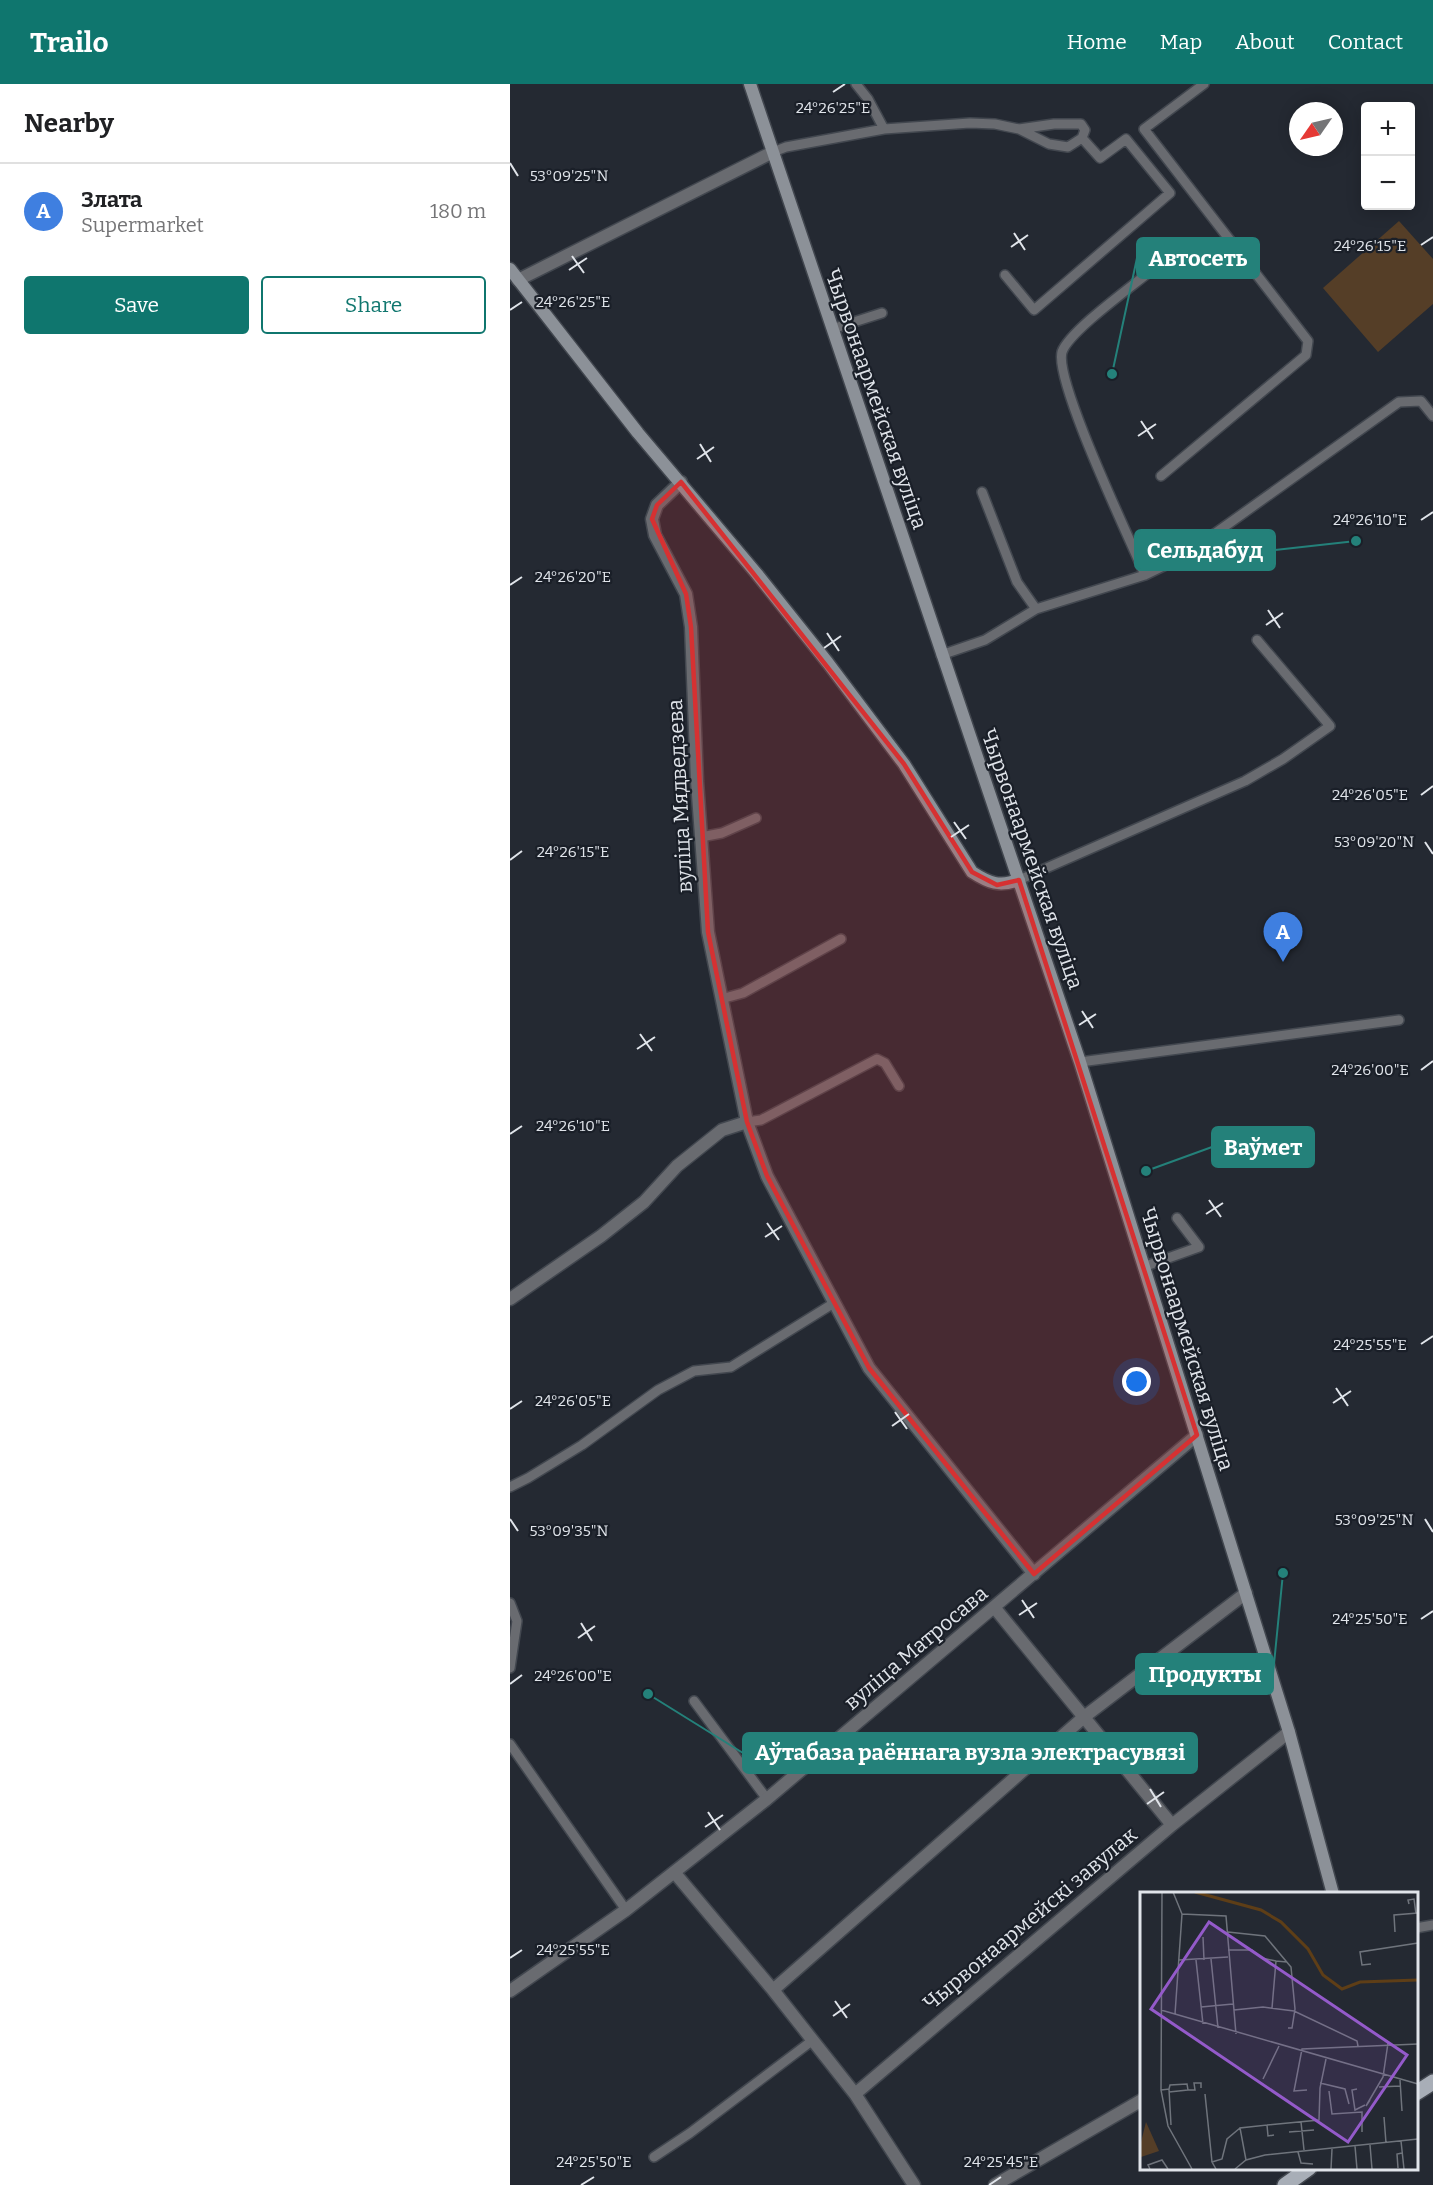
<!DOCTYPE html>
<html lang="en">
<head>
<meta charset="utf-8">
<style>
	body { margin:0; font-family:Bitter,serif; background:#f2f2f2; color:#202124 }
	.controls { position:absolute; right:18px; top:18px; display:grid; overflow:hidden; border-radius:6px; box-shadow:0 3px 15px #0003 }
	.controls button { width:54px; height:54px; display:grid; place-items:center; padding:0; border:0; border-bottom:2px solid #e0e0e0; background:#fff; color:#202124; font:30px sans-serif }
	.compass { position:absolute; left:779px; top:18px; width:54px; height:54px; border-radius:50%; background:#fff; box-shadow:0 3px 15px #0003; rotate:236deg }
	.you { position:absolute; left:627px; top:1298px; width:21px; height:21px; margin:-15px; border:4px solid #fff; border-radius:50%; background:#1a73e8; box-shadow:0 0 0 9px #1a73e833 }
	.badge { display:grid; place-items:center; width:39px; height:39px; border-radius:50%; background:#0f766e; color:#fff; font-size:20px; font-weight:700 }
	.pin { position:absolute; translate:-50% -50px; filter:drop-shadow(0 2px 3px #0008) }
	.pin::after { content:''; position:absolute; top:32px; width:21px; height:18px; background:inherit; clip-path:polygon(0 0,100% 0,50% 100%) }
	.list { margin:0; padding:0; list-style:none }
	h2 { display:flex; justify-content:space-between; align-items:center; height:78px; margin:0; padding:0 24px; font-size:26px }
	h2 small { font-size:20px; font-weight:400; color:#757577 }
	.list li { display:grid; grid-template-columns:39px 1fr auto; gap:18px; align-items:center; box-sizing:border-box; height:96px; padding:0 24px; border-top:2px solid #e0e0e0 }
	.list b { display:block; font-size:22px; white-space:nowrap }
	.list p { margin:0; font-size:20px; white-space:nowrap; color:#757577 }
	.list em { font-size:20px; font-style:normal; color:#757577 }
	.actions { display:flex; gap:12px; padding:18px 24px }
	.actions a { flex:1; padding:14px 0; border:2px solid #0f766e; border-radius:6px; text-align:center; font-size:21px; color:#0f766e }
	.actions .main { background:#0f766e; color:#fff }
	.map { position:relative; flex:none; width:923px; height:2101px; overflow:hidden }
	header { display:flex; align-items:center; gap:36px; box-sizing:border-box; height:84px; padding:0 30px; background:#0f766e; color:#fff }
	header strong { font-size:28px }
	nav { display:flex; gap:33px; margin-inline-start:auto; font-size:21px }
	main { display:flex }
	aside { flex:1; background:#fff }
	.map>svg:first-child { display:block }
	.green { fill:#553e27 }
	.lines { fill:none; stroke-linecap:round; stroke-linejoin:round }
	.lane-casing { stroke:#42474f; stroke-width:12 }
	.street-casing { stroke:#42474f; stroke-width:15 }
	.secondary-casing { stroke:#42474f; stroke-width:15 }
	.primary-casing { stroke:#42474f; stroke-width:18 }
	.lane { stroke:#696b70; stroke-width:9 }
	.street { stroke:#696b70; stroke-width:12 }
	.secondary { stroke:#8c9198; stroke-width:12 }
	.primary { stroke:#a8aeb7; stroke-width:15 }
	.marked { fill:#d63132; fill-opacity:0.2; stroke:#d63132; stroke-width:4.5; stroke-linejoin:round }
	.ticks { fill:none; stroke:#e0e4ea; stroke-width:2 }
	.labels { text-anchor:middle; stroke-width:4.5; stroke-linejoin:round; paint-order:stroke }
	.street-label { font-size:21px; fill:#e0e4ea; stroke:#1a1f28 }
	.inset-river { fill:none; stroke:#5e3e17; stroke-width:3 }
	.inset-road { fill:none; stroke:#6f747c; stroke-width:1.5 }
	.view { fill:#945aca; fill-opacity:0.15; stroke:#945aca; stroke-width:3 }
	.inset-edge { fill:none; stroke:#e0e4ea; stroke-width:3 }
	.ticks-label { font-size:15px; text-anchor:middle; fill:#e0e4ea; stroke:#1a1f28; stroke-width:4.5; stroke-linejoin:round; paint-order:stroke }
	.leader { fill:none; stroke:#24817a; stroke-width:2 }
	.callout-dot { fill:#24817a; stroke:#1a1f28; stroke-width:2 }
	.callout { fill:#24817a; stroke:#24817a; stroke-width:2 }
	.callout-label { font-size:22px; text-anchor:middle; font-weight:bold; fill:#fff }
</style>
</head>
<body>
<header>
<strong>Trailo</strong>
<nav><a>Home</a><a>Map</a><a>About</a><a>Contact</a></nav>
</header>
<main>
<aside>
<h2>Nearby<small></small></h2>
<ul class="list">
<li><span class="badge" style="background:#3f7fe0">A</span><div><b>Злата</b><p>Supermarket</p></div><em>180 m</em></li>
</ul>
<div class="actions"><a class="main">Save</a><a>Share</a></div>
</aside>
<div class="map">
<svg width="923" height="2101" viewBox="0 0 923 2101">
	<rect width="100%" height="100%" fill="#242932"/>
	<!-- green -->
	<path class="green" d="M 889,137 L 923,175 L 923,220 L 868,268 L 813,204 Z"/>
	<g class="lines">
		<!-- lane casing -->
		<g class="lane-casing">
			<path id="lane" d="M 346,0 L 358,15 L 374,45
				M 263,68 L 276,63 L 374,45 L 460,39 L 485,40 L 509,45 L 544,40 L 571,40 L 575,46 L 572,54 L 558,63 L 539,60 L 509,45
				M 495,191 L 524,226 L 660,109 L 616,55 L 590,74 L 572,54
				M 322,245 L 372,229
				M 651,392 L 796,271 L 798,257 L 634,45 L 694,0
				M 472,408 L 507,498 L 526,525
				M 635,491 C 620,455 544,297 552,268 C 559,247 624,201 643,185
				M 431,571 L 475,556 L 526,525 L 635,491 L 672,473 L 889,318 L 911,317 L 923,332
				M 191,753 L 212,749 L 246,734
				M 509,796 L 735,697 L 773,675 L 820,642 L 747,556
				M 211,915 L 233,909 L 331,855
				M 570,978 L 889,936
				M 237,1038 L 251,1036 L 367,975 L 375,979 L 389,1002
				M 633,1183 L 689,1163 L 667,1134
				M 0,1403 L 18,1394 L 72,1361 L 148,1306 L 184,1287 L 221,1283 L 324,1219
				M 0,1519 L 7,1537 L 0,1584
				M 184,1617 L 257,1715
				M 0,1660 L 116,1826
				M 906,1844 L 923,1841
				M 144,2073 L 180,2049 L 303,1956"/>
		</g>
		<!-- street casing -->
		<g class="street-casing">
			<path id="street" d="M 8,196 L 263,68
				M 171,398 L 147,421 L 142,435 L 145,451 L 176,510 L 181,543 L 187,697 L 198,848 L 237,1038 L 257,1092 L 359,1284 L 524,1490
				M 0,1215 L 91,1152 L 134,1118 L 167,1082 L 212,1046 L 237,1038
				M 484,1523 L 662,1741
				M 164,1788 L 263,1906 L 345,2010 L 404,2101
				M 263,1906 L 574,1633 L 736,1509
				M 0,1907 L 116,1826 L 257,1715 L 687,1351
				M 345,2010 L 662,1741 L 779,1648
				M 485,2101 L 632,2016"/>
		</g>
		<!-- secondary casing -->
		<g class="secondary-casing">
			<path id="secondary" d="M 240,0 L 570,978 L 779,1648 L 823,1810
				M 0,185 L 128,349 L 247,490 L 318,579 L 394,680 L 462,788 C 479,799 489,803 509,796"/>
		</g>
		<!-- primary casing -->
		<g class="primary-casing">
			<path id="primary" d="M 906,2009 L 923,1998
				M 775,2101 L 799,2084"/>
		</g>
		<!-- lane -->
		<use href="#lane" class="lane"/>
		<!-- street -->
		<use href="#street" class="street"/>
		<!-- secondary -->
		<use href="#secondary" class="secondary"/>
		<!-- primary -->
		<use href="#primary" class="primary"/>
	</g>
	<!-- marked area -->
	<path class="marked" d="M 171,398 L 394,680 L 462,788 L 487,801 L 509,796 L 687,1351 L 524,1490 L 359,1284 L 257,1092 L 237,1038 L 198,848 L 181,543 L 176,510 L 142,435 L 147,421 Z"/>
	<!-- ticks -->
	<path class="ticks" d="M 323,8 L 335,0M 0,79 L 8,92M 504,149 L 515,166M 911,161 L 923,153M 501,163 L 518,151M 62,172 L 74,189M 59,186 L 77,174M 0,226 L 12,218M 631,337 L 643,355M 628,352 L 646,340M 190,360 L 201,378M 187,375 L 204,363M 911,436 L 923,428M 0,501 L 12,493M 758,526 L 770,544M 756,541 L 773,529M 317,549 L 329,567M 314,564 L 331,552M 911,711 L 923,702M 444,738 L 456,755M 441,753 L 459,741M 915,758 L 923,770M 0,776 L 12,767M 572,927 L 583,944M 569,941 L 586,930M 130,950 L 142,967M 127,965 L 145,953M 911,986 L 923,977M 0,1050 L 12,1042M 699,1116 L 711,1133M 696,1130 L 713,1119M 257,1139 L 269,1156M 255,1153 L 272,1142M 911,1260 L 923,1252M 826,1304 L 838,1322M 823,1319 L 841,1307M 0,1325 L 12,1317M 385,1328 L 397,1345M 382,1342 L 399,1330M 0,1435 L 8,1447M 915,1435 L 923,1448M 512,1516 L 524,1534M 509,1531 L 527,1519M 911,1535 L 923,1527M 71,1539 L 82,1557M 68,1554 L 85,1542M 0,1600 L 12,1591M 640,1705 L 651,1723M 637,1720 L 654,1708M 198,1728 L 210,1746M 195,1743 L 213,1731M 0,1874 L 12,1866M 325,1917 L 337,1934M 323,1932 L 340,1920M 71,2101 L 84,2093M 479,2101 L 491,2093"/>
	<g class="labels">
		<!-- street labels -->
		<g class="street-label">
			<text transform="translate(366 315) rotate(71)" y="7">Чырвонаармейская вуліца</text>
			<text transform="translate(170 712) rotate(-93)" y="7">вуліца Мядведзева</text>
			<text transform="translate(522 775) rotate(71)" y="7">Чырвонаармейская вуліца</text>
			<text transform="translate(677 1255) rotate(73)" y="7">Чырвонаармейская вуліца</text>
			<text transform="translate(406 1564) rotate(-40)" y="7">вуліца Матросава</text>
			<text transform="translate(520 1835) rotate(-40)" y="7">Чырвонаармейскі завулак</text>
		</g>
	</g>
	<!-- overview -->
	<g transform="translate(630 1808)">
		<rect width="278" height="278" fill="#242932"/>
		<path d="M 6,230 L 19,259 L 1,265 L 0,254 Z" fill="#553e27"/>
		<path class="inset-river" d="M 55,0 L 121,18 L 141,30 L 168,57 L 183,83 L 202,97 L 220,90 L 278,88"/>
		<path class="inset-road" d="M 22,0 L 21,198 L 28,234 L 52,277M 33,0 L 42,22 L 35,122M 269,12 L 268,8 L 274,7 L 276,22M 42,22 L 86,24 L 96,142M 88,40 L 125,44 L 151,75 L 155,117 L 152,136 L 148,136M 255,40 L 254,23 L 278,21M 63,45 L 64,68M 88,58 L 112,58 L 122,66 L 136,69M 71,67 L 78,136M 39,68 L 88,65M 56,68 L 63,132M 231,72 L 222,73 L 220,60 L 278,51M 61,115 L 93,112M 132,116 L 136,69 L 147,70M 21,118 L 278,192M 94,118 L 123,115 L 154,119 L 217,149 L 218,154M 123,187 L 139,154M 260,188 L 262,219M 180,191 L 205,197 L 209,212M 239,195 L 260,194M 29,197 L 30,193 L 47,192 L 48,198 L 55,198 L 54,191 L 61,191 L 61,196M 217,197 L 212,198 L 215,218 L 225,213M 21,198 L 29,197 L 31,233M 167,198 L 154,199 L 162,157 L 278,152M 189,199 L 192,222 L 222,220 L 222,240M 29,200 L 48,198M 65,202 L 72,270M 230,208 L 226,214 L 243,185 L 248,151M 244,225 L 246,251M 161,230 L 164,258M 127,233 L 179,228 L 180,196 L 186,167M 149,240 L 174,238M 261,249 L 264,277M 230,253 L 232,277M 215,254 L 217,277M 158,260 L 161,271 L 173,272M 106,268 L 100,236 L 127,233 L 128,244 L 134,243M 258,276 L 257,262 L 262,261M 10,277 L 8,273 L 22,268 L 28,277M 76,277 L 72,270 L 82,267 L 87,247 L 100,236M 95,277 L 106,268 L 125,263 L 278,247M 191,277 L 192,257"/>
		<path class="view" d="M 69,30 L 267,163 L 208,250 L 11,117 Z"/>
		<rect width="278" height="278" class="inset-edge"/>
	</g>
	<g class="ticks-label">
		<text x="323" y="29">24°26'25"E</text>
		<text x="59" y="97">53°09'25"N</text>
		<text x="860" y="167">24°26'15"E</text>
		<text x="63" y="223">24°26'25"E</text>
		<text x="860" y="441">24°26'10"E</text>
		<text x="63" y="498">24°26'20"E</text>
		<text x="860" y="716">24°26'05"E</text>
		<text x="864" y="763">53°09'20"N</text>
		<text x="63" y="773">24°26'15"E</text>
		<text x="860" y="991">24°26'00"E</text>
		<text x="63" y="1047">24°26'10"E</text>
		<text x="860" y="1266">24°25'55"E</text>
		<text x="63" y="1322">24°26'05"E</text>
		<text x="864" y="1441">53°09'25"N</text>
		<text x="59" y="1452">53°09'35"N</text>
		<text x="860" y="1540">24°25'50"E</text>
		<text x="63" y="1597">24°26'00"E</text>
		<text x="63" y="1871">24°25'55"E</text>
		<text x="84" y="2083">24°25'50"E</text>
		<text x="491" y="2083">24°25'45"E</text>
	</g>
	<!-- callouts -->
	<path class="leader" d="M602 290L627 174M846 457L765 466M636 1087L702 1063M773 1489L763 1590M138 1610L233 1669"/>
	<g class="callout-dot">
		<circle cx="602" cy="290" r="6"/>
		<circle cx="846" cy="457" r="6"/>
		<circle cx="636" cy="1087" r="6"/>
		<circle cx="773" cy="1489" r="6"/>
		<circle cx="138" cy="1610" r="6"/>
	</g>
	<g class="callout">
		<rect x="627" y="154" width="122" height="40" rx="6"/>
		<rect x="625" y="446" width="140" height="40" rx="6"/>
		<rect x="702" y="1043" width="102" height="40" rx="6"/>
		<rect x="626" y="1570" width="137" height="40" rx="6"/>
		<rect x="233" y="1649" width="454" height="40" rx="6"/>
	</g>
	<g class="callout-label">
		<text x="688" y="182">Автосеть</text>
		<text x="695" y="474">Сельдабуд</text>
		<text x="753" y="1071">Ваўмет</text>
		<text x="695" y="1598">Продукты</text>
		<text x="460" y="1676">Аўтабаза раённага вузла электрасувязі</text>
	</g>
</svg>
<div class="controls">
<button>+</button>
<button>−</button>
</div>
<svg class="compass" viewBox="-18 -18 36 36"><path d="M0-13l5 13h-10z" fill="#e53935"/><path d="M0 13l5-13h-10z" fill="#757577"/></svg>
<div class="you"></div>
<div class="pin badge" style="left:773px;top:878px;background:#3f7fe0">A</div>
</div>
</main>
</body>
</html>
